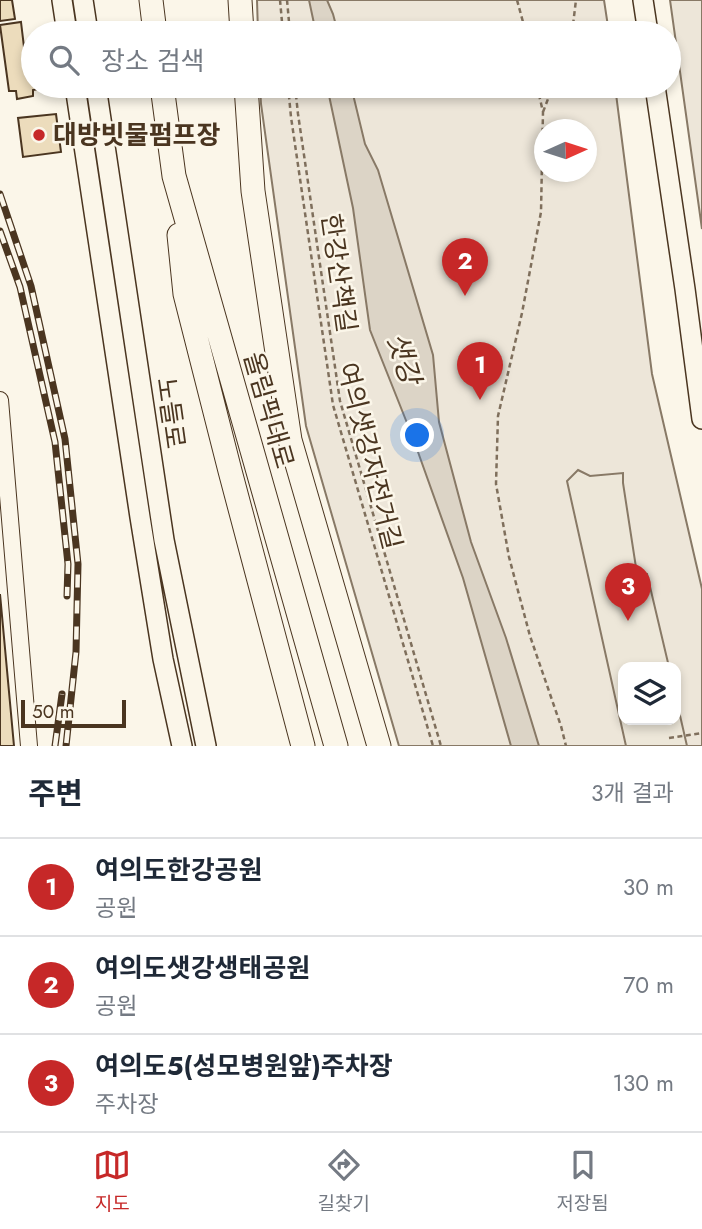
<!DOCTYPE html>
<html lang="ko">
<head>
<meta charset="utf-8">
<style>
	body { margin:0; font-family:Jost,"Noto Sans KR",sans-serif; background:#f6f6f7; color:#1f2937 }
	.controls { position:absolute; right:21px; bottom:21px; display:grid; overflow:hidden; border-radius:14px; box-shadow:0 4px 10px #0003 }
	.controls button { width:63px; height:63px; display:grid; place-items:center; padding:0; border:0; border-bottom:2px solid #e0e1e3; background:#fff; color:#1f2937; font:35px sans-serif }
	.compass { position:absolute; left:534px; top:119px; width:63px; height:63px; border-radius:50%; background:#fff; box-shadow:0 4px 10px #0003; rotate:87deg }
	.scale { position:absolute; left:21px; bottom:18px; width:105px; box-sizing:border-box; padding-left:7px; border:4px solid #4a3520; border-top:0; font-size:19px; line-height:24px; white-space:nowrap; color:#4a3520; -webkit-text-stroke:5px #fbf6e9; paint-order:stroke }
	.you { position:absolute; left:418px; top:436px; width:24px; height:24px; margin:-18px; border:5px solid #fff; border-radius:50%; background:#1a73e8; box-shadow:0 0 0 10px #1a73e833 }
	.badge { display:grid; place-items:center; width:46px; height:46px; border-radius:50%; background:#c62828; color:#fff; font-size:23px; font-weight:700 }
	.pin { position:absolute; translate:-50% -58px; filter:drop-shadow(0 2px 4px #0008) }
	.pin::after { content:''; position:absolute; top:37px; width:24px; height:21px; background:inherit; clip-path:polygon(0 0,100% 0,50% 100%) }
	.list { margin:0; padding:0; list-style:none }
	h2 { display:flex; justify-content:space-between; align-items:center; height:91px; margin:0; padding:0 28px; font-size:30px }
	h2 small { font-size:23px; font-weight:400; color:#747a83 }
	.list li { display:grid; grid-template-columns:46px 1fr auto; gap:21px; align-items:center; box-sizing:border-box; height:98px; padding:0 28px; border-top:2px solid #e0e1e3 }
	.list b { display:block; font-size:26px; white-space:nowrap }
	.list p { margin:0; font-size:23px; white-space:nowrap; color:#747a83 }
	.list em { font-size:23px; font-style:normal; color:#747a83 }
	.icon { flex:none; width:38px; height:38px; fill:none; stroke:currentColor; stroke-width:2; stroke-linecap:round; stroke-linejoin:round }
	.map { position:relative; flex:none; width:702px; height:746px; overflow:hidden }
	.search { position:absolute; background:#fff; box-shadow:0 4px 10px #0003; left:21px; right:21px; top:21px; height:77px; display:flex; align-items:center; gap:18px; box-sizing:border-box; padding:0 24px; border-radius:38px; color:#747a83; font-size:26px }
	.sheet { height:385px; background:#fff }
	nav { display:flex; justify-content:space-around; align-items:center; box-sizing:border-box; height:98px; border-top:2px solid #e0e1e3; background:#fff; font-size:19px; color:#747a83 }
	nav a { display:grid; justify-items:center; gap:4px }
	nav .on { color:#c62828 }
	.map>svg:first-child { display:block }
	.green { fill:#ede6d9; stroke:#887966; stroke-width:2; fill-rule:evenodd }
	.parking { fill:#ede7d9; stroke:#887966; stroke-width:2 }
	.water { fill:#dcd4c6; stroke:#887966; stroke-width:2 }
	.building { fill:#ecdcbc; stroke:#4a3520; stroke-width:2 }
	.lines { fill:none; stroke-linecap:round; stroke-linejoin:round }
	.minor-casing { stroke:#4a3520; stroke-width:18 }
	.major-casing { stroke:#4a3520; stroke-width:22 }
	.highway-casing { stroke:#4a3520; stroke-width:25 }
	.path { stroke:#7f6f5c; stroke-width:2.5; stroke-dasharray:5 3.5; stroke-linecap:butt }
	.minor { stroke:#fbf6e9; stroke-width:16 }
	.major { stroke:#fbf6e9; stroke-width:19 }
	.highway { stroke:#fbf6e9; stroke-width:23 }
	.rail-casing { stroke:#4a3520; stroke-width:7 }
	.rail { stroke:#fbf6e9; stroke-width:4.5; stroke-dasharray:13; stroke-linecap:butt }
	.poi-dot { fill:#c62828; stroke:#fbf6e9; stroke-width:2.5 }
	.labels { text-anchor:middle; stroke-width:5; stroke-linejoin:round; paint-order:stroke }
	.poi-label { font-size:26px; font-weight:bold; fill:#4a3520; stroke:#fbf6e9; text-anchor:start }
	.street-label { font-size:26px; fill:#4a3520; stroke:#fbf6e9 }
	.water-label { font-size:28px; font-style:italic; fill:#4a3520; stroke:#fbf6e9 }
</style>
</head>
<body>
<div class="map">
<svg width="702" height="746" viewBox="0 0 702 746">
	<rect width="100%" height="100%" fill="#fbf6e9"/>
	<!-- green -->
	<path class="green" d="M 257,0 L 604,0 L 609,33 L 258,33 Z
		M 670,0 L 702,0 L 702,229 Z
		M 260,86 L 615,86 L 652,374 L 702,589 L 702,746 L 399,746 L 306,426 L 261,104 ZM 544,130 L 586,130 L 586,172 L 544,172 ZM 623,667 L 676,667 L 676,720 L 623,720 Z"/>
	<!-- parking -->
	<path class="parking" d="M 578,470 L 590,476 L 623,473 L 623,483 L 637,574 L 647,574 L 669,667 L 623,667 L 623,720 L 676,720 L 676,698 L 687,746 L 626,746 L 567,481 Z"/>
	<!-- water -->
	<path class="water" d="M 309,0 L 327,0 L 333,14 L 338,33 L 316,33 Z
		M 327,86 L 351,86 L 365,144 L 378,170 L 433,355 L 439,422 L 471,542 L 506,638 L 539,746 L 511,746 L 463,578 L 413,438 L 370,330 L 353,208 Z"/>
	<!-- building -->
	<path class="building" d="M 0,0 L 12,0 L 15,19 L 0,21 Z
		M 21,22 L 24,47 L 32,45 L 33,86 L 38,86 L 39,89 L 33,90 L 33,96 L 17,99 L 16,91 L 9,91 L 0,25 Z
		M 56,114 L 61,152 L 23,157 L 18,118 Z
		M 0,594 L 14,746 L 0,746 Z"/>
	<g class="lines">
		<!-- minor casing -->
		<g class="minor-casing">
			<path id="minor" d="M 0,400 L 29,746"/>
		</g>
		<!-- major casing -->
		<g class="major-casing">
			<path id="major" d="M 62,0 L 67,33
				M 83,0 L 88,33
				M 643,0 L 648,33
				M 75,86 L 140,517 L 163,659 L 182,746
				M 96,86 L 164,540 L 206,746
				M 655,86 L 685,289 L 702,419"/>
		</g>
		<!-- highway casing -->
		<g class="highway-casing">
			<path id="highway" d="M 151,0 L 155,33
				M 240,0 L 242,33
				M 162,86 L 174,176 L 336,746
				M 246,86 L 253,191 L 290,440 L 379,746
				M 179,235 L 185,294 L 230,471 L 303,746"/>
		</g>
		<!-- path -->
		<path class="path" d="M 280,0 L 283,33
			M 287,0 L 290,33
			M 517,0 L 526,33
			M 572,33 L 576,0
			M 288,86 L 291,117 L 333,405 L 433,746
			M 295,86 L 298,114 L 340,401 L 441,746
			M 537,86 L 543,112 L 541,212 L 522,313 L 498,416 L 496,484 L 509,557 L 530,636 L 561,726 L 566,746
			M 543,112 L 553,86
			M 669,738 L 702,733"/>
		<!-- minor -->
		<use href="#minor" class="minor"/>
		<!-- major -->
		<use href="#major" class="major"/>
		<!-- highway -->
		<use href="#highway" class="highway"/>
		<!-- rail casing -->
		<g class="rail-casing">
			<path id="rail" d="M 0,194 L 31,286 L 65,439 L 78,564 L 76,652 L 66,746
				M 0,231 L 20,287 L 55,442 L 68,564 L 67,596
				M 55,746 L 62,694"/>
		</g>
		<!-- rail -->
		<use href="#rail" class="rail"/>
	</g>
	<!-- markers -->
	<circle class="poi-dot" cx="39" cy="135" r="7"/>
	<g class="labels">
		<!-- poi labels -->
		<g class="poi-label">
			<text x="53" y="144">대방빗물펌프장</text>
		</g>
		<!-- street labels -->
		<g class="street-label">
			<text transform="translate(339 273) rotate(82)" y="9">한강산책길</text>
			<text transform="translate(269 410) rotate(74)" y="9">올림픽대로</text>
			<text transform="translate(171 413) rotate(82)" y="9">노들로</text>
			<text transform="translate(370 456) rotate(76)" y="9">여의샛강자전거길</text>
		</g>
		<!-- water labels -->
		<g class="water-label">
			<text transform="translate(404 358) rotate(73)" y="10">샛강</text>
		</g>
	</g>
</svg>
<div class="controls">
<button><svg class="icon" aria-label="layers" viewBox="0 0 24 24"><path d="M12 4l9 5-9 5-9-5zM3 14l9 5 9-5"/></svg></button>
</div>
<svg class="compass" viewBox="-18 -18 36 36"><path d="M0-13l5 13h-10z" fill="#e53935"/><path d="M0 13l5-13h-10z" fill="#747a83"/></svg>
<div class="scale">50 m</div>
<div class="you"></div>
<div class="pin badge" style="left:480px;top:400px">1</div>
<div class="pin badge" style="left:465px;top:296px">2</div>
<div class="pin badge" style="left:628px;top:621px">3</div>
<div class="search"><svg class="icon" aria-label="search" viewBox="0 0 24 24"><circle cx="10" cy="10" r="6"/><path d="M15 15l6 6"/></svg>장소 검색</div>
</div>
<section class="sheet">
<h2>주변<small>3개 결과</small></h2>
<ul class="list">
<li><span class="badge">1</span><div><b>여의도한강공원</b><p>공원</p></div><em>30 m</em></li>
<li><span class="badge">2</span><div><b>여의도샛강생태공원</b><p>공원</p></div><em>70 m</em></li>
<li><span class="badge">3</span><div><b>여의도5(성모병원앞)주차장</b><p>주차장</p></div><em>130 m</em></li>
</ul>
</section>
<nav>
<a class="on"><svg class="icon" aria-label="map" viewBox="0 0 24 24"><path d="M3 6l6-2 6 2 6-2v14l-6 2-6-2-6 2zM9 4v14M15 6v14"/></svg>지도</a>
<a><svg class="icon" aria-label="directions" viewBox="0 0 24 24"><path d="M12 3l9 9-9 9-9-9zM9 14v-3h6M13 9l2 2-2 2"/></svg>길찾기</a>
<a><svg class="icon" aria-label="saved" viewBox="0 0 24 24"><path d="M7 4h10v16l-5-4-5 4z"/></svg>저장됨</a>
</nav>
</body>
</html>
